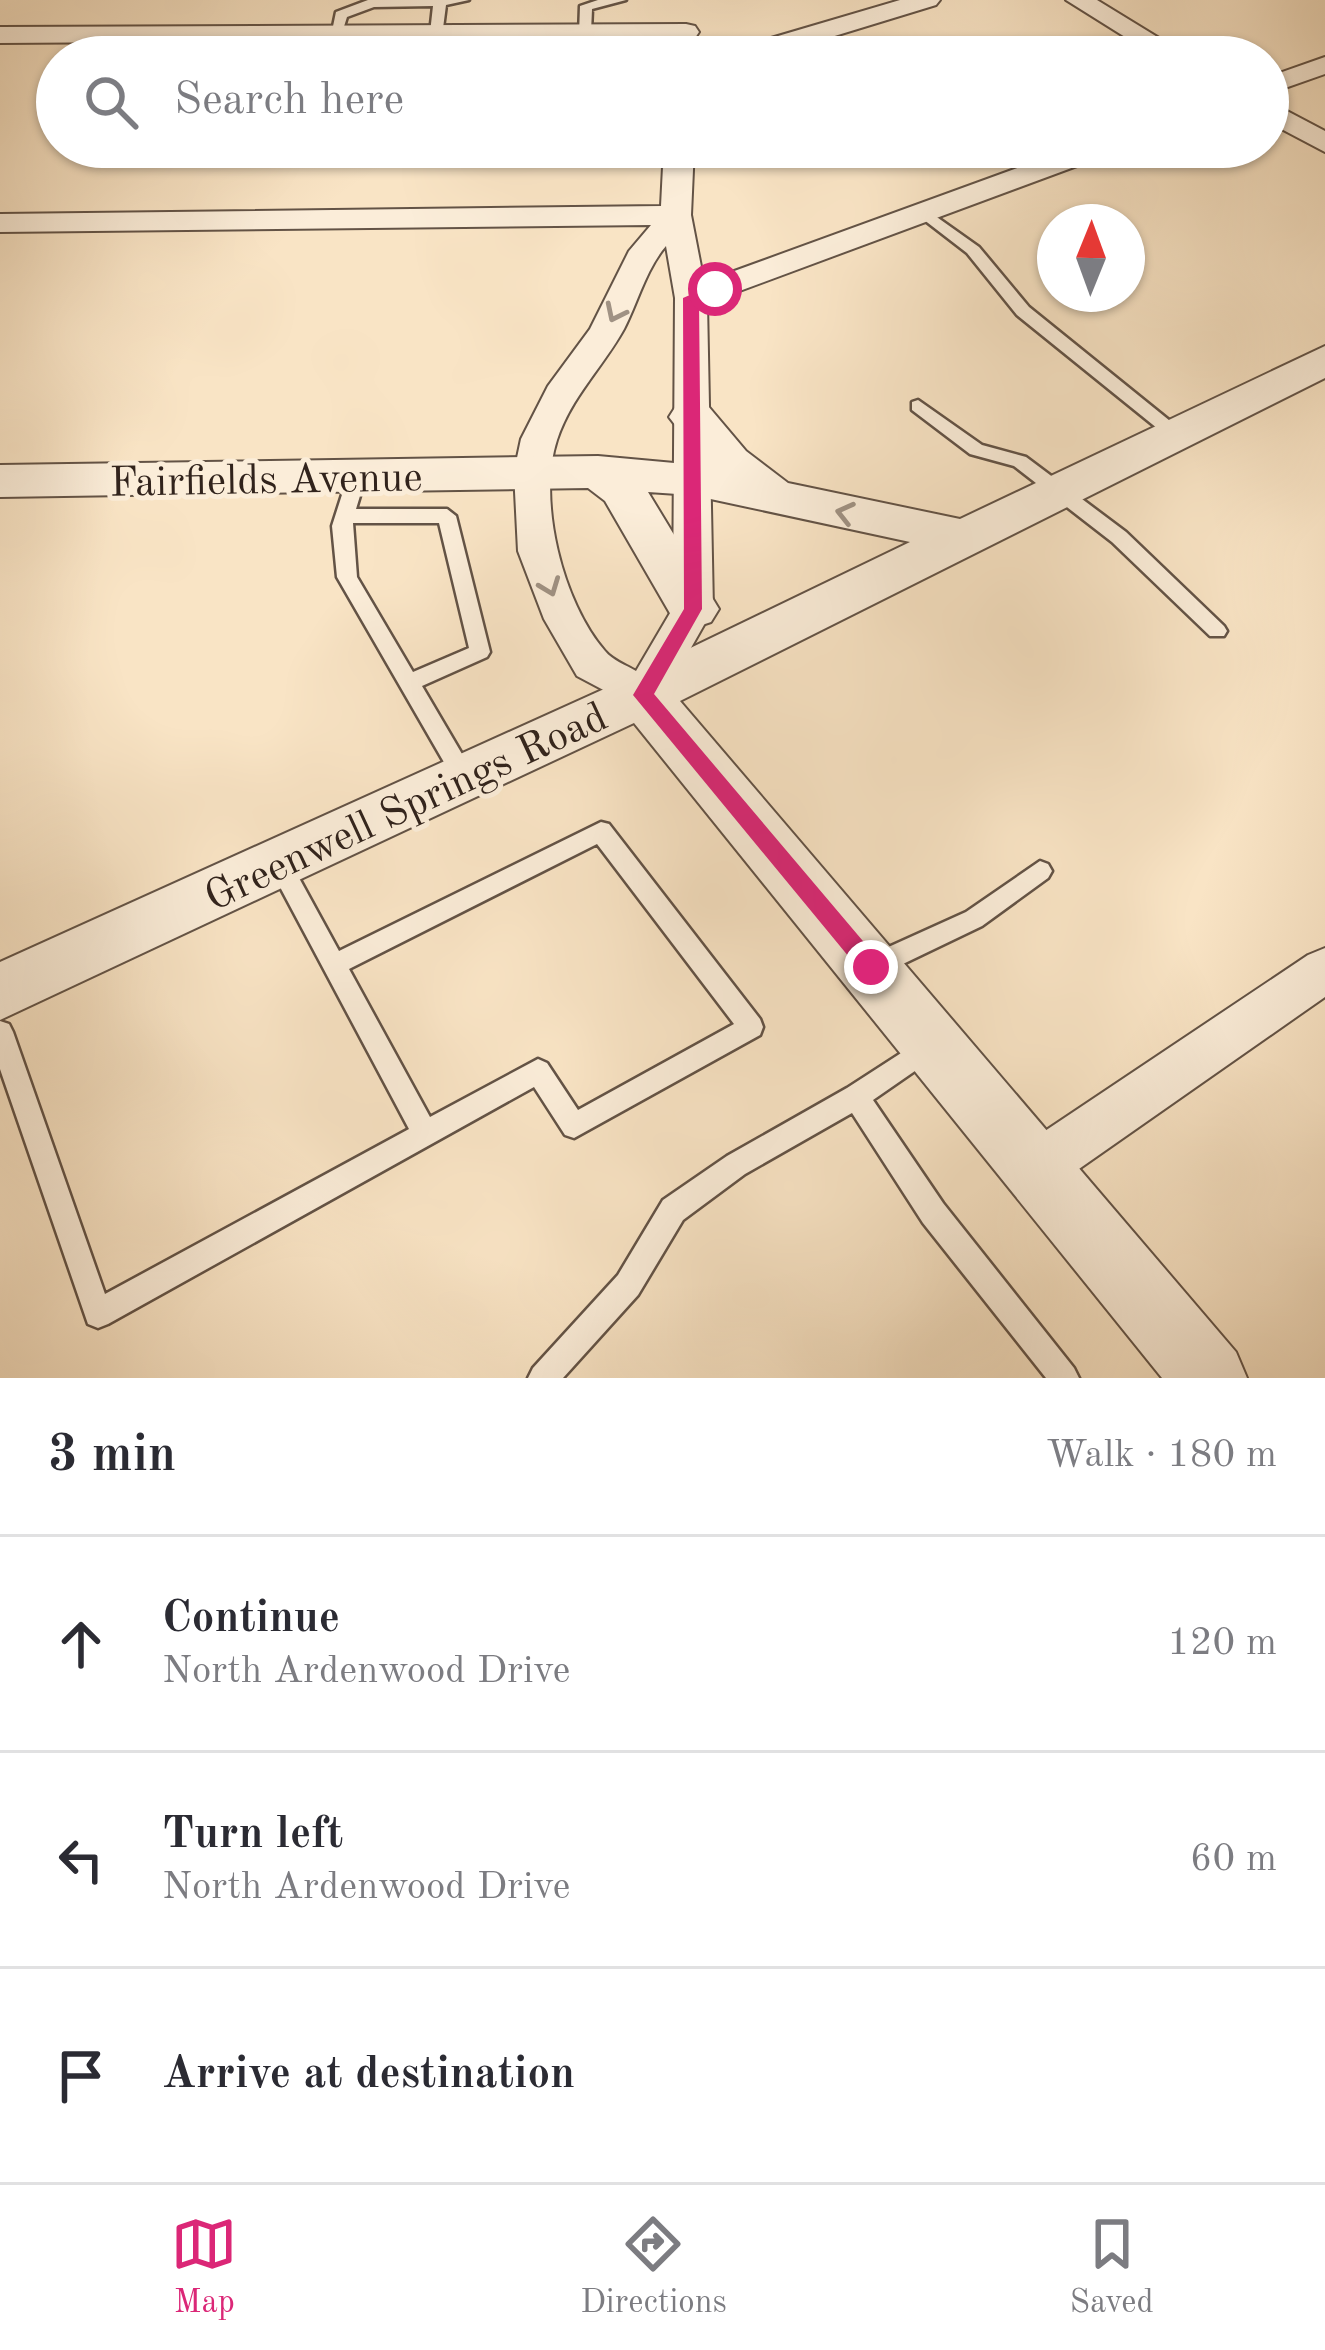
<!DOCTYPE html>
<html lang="en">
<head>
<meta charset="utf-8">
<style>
	body { margin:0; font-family:"Old Standard TT",serif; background:#f7f7f7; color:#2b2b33 }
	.compass { position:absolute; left:1037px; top:204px; width:108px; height:108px; border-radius:50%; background:#fff; box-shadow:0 3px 9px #0004; rotate:1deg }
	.stop { position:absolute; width:36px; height:36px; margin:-27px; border:9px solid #db2777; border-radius:50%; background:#fff }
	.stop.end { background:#db2777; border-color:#fff; box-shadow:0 3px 12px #0008 }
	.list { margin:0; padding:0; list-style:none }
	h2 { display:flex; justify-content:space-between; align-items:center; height:156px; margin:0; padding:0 48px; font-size:51px }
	h2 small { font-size:39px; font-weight:400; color:#7c7c81 }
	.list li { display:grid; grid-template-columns:78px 1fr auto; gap:36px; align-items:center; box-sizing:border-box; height:216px; padding:0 48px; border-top:3px solid #e1e1e2 }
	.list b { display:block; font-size:45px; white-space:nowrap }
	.list p { margin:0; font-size:39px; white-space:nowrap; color:#7c7c81 }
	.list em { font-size:39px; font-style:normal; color:#7c7c81 }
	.icon { flex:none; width:66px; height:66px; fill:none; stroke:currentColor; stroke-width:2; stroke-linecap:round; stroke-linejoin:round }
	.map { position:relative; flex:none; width:1325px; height:1378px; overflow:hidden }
	.search { position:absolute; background:#fff; box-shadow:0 3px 9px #0004; left:36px; right:36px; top:36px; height:132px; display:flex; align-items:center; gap:30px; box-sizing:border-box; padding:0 42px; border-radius:66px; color:#7c7c81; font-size:45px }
	.sheet { height:804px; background:#fff }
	nav { display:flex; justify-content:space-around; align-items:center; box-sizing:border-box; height:168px; border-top:3px solid #e1e1e2; background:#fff; font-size:33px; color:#7c7c81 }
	nav a { display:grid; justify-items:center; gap:6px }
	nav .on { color:#db2777 }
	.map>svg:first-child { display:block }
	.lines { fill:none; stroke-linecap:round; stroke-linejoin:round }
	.service-casing { stroke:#635346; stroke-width:5 }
	.minor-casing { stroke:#635346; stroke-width:4 }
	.tertiary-casing { stroke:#635346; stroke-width:4 }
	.service { fill:#fbedd9; fill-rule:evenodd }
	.minor { fill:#fbedd9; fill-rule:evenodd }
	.tertiary { fill:#fbedd9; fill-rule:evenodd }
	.oneway { stroke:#a09284 }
	.route { fill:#db2777 }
	.labels { text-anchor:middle; stroke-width:10; stroke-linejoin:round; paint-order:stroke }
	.street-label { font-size:42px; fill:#31231c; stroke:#fbedd9 }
</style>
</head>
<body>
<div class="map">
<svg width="1325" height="1378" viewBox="0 0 1325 1378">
	<rect width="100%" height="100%" fill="#f9e4c5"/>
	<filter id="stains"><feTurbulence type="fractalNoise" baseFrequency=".00167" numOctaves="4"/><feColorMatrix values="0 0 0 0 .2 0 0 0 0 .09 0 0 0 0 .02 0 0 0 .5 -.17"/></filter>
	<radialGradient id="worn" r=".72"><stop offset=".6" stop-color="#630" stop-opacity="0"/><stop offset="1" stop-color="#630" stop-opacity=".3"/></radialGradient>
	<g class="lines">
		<!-- service casing -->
		<g class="service-casing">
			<path id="service" d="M 368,0 L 469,0 L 446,5 L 442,36 L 430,33 L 433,6 L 374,7 L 347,17 L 341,36 L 331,36 L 336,12 Z
				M 598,0 L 626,0 L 592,9 L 591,32 L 579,35 L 580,6 Z
				M 924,208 L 979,247 L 1029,307 L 1180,429 L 1183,433 L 1180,437 L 1168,437 L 1017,315 L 967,253 L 919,216 L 919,210 Z
				M 918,400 L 982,445 L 1026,457 L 1126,532 L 1224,626 L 1227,631 L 1224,636 L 1210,636 L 1112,542 L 1014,466 L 970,454 L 912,410 L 912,402 Z
				M 357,470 L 366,476 L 356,509 L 447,509 L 456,516 L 490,652 L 487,657 L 422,686 L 472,771 L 475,777 L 472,783 L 456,783 L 337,577 L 332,526 L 348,476 ZM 353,523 L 439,523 L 469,648 L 413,672 L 357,577 Z
				M 601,822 L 609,824 L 760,1019 L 763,1027 L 760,1035 L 574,1138 L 565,1135 L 534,1087 L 108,1324 L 98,1328 L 88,1324 L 0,1069 L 0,1021 L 9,1024 L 13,1032 L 105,1294 L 409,1129 L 271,870 L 267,863 L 271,856 L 279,853 L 287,856 L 339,951 ZM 597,844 L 734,1024 L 578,1110 L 547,1063 L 538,1059 L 430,1117 L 349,969 Z
				M 1040,861 L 1048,864 L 1052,871 L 1048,878 L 982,926 L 880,975 L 871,978 L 862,975 L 859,967 L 862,959 L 966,912 Z
				M 929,1035 L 938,1039 L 942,1047 L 938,1055 L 873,1100 L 943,1203 L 1074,1368 L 1079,1378 L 1046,1378 L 923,1223 L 852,1113 L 745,1174 L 683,1220 L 638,1295 L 563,1378 L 528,1378 L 533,1368 L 618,1275 L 663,1200 L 727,1156 L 847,1088 Z"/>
		</g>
		<!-- minor casing -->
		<g class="minor-casing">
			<path id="minor" d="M 900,0 L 940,0 L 936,5 L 766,57 L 723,57 L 727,51 Z
				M 1066,0 L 1097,0 L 1190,57 L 1157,57 Z
				M 686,24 L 695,26 L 699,32 L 695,38 L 0,43 L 0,27 Z
				M 1325,57 L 1325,74 L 1268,94 L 1268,77 Z
				M 1268,101 L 1325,131 L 1325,152 L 1268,122 Z
				M 664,147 L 694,147 L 691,215 L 704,282 L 1075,147 L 1117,147 L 1112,153 L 707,303 L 713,609 L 658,706 L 643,711 L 577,676 L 544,619 L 518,551 L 514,472 L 521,439 L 548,386 L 590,329 L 629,251 L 651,225 L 0,232 L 0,214 L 661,206 ZM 666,246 L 675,298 L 673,608 L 636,671 C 626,665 612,660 605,651 C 563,603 537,501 557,440 C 571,397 603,367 624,329 C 638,302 646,269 666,246 Z
				M 1325,948 L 1325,997 L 1056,1185 L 1037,1193 L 1018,1185 L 1010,1167 L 1018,1149 L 1308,955 Z"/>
		</g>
		<!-- tertiary casing -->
		<g class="tertiary-casing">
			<path id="tertiary" d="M 1325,346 L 1325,378 L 680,701 L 1236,1352 L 1247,1378 L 1162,1378 L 634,723 L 0,1020 L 0,962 L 624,680 L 910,542 L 692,495 L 648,492 L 719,609 L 711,622 L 693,628 L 675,622 L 605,501 L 588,488 L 0,497 L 0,465 L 598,456 L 707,466 L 669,417 L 676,406 L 692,402 L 708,406 L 746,451 L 788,483 L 960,519 Z"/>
		</g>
		<!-- service -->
		<use href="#service" class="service"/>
		<!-- minor -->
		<use href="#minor" class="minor"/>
		<!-- tertiary -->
		<use href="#tertiary" class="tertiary"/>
	</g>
	<!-- one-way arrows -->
	<defs><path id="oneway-chevron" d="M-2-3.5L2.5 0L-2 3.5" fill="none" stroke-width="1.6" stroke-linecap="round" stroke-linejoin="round" transform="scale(3)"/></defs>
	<g class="oneway">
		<use href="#oneway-chevron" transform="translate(615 313) rotate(116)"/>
		<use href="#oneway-chevron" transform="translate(845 513) rotate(-166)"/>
		<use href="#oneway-chevron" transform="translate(550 587) rotate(69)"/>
	</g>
	<!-- route -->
	<path class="route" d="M 715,284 L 723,289 L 721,292 L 699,300 L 702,609 L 654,694 L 879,960 L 882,967 L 871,977 L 863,974 L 633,695 L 684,609 L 683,298 Z"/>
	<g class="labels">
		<!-- street labels -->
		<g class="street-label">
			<text transform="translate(266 478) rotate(-1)" y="15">Fairfields Avenue</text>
			<text transform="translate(405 805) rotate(-25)" y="15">Greenwell Springs Road</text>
		</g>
	</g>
	<rect width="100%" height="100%" filter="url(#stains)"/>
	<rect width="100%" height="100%" fill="url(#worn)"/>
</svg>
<svg class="compass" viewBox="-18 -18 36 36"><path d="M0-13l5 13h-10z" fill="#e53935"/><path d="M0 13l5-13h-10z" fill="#7c7c81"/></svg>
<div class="stop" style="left:715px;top:289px"></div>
<div class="stop end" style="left:871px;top:967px"></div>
<div class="search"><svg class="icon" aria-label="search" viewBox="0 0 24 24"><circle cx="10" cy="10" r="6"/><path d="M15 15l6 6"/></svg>Search here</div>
</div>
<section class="sheet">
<h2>3 min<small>Walk · 180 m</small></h2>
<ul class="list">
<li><svg class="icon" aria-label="ahead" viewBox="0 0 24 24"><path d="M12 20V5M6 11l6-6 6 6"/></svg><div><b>Continue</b><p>North Ardenwood Drive</p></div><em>120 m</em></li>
<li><svg class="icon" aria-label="left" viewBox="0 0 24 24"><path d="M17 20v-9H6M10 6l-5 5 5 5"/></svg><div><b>Turn left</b><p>North Ardenwood Drive</p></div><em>60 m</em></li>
<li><svg class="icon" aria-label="arrive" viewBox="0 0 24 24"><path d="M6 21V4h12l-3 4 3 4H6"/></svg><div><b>Arrive at destination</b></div></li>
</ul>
</section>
<nav>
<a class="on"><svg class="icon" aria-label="map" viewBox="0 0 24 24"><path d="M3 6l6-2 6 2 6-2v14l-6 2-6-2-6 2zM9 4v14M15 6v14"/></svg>Map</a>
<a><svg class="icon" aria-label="directions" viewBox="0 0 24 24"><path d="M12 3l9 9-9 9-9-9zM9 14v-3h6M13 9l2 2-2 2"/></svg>Directions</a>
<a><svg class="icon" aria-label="saved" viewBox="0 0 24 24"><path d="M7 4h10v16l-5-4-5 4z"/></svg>Saved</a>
</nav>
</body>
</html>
